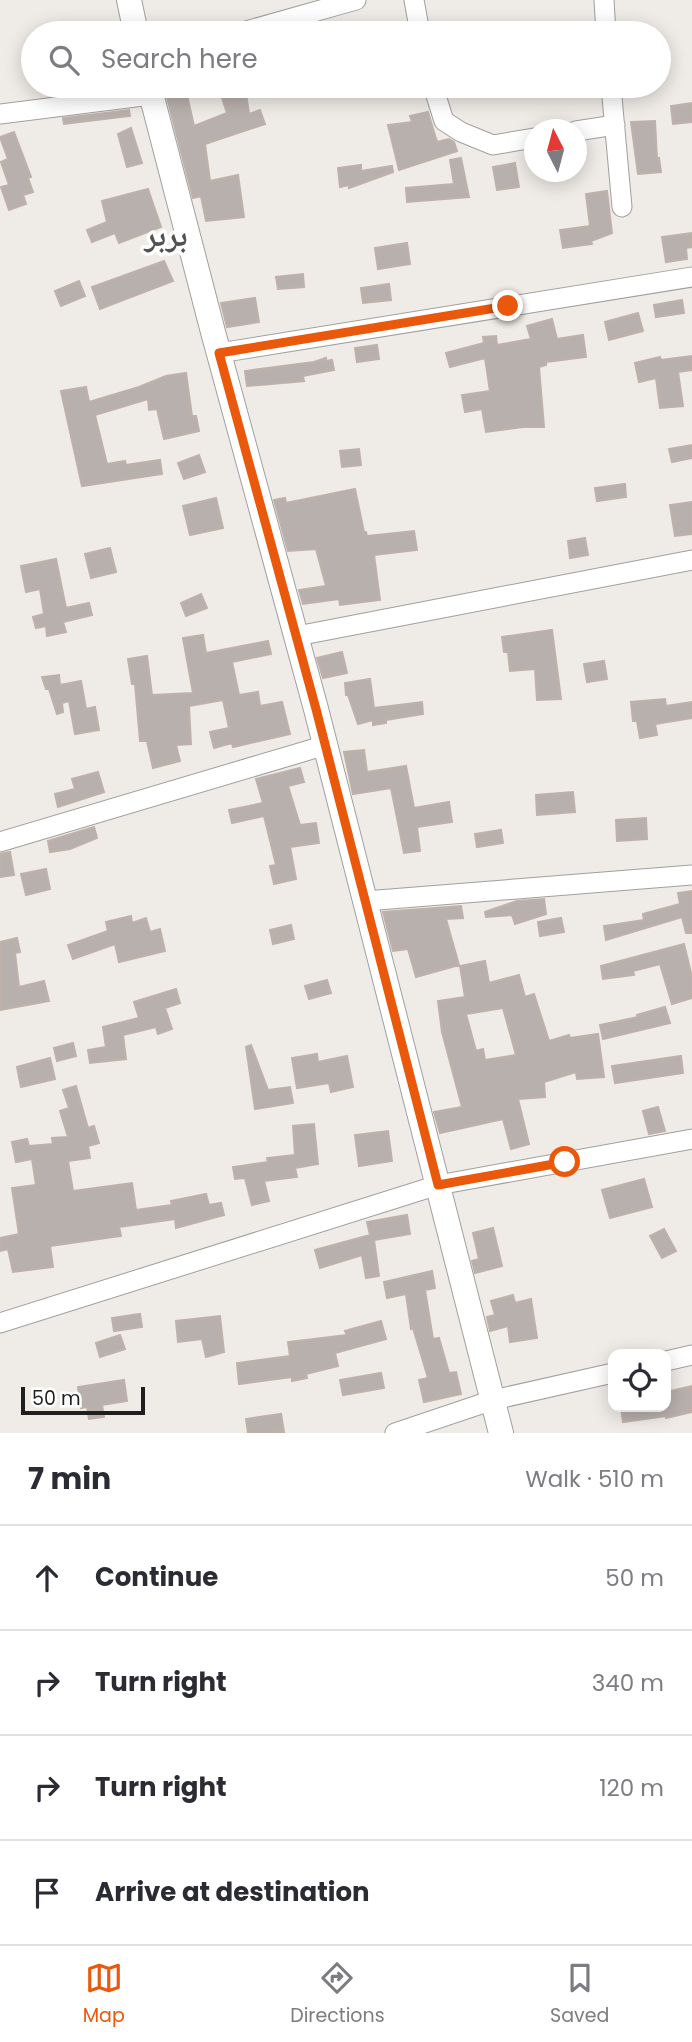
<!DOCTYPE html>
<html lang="en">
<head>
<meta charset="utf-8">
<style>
	body { margin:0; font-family:Poppins,"Noto Naskh Arabic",sans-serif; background:#f2f2f3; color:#2b2b33 }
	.controls { position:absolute; right:21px; bottom:21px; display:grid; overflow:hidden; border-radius:14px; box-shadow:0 4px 18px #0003 }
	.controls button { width:63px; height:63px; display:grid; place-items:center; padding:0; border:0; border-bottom:2px solid #e1e1e2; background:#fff; color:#2b2b33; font:35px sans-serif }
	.compass { position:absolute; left:524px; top:119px; width:63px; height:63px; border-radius:50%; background:#fff; box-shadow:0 4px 18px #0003; rotate:354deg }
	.scale { position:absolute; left:21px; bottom:18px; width:124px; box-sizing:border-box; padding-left:7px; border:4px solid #1f1f1f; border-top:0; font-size:19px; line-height:24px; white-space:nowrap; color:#1f1f1f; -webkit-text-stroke:5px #fff; paint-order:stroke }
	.stop { position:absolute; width:21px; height:21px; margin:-16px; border:5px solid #ea580c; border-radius:50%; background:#fff }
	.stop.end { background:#ea580c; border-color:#fff; box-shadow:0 2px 7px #0008 }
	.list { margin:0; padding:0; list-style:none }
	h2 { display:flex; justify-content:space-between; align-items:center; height:91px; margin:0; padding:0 28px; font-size:30px }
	h2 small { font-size:23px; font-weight:400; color:#7c7c81 }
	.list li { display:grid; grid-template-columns:46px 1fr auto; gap:21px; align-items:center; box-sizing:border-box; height:105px; padding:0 28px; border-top:2px solid #e1e1e2 }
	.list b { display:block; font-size:26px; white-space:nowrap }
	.list em { font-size:23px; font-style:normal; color:#7c7c81 }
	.icon { flex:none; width:38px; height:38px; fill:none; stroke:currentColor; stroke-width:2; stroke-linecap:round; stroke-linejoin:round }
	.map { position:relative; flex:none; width:692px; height:1433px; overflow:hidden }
	.search { position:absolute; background:#fff; box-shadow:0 4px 18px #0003; left:21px; right:21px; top:21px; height:77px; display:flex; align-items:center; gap:18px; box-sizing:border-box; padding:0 24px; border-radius:38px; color:#7c7c81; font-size:26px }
	.sheet { height:511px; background:#fff }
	nav { display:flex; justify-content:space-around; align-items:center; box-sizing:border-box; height:98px; border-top:2px solid #e1e1e2; background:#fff; font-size:19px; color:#7c7c81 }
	nav a { display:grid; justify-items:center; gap:4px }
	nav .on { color:#ea580c }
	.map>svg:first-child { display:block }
	.building { fill:#b8b0ac; stroke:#bfb1aa; stroke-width:2; fill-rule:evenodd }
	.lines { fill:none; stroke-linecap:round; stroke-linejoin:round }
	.minor-casing { stroke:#a0a0a0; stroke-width:21 }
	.tertiary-casing { stroke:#a0a0a0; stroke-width:26 }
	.minor { stroke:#fff; stroke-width:19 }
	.tertiary { stroke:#fff; stroke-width:24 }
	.route { stroke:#ea580c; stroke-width:9 }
	.labels { text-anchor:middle; stroke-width:7; stroke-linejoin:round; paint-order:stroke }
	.town-label { font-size:32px; font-weight:bold; fill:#525252; stroke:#fff }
</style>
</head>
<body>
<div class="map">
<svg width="692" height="1433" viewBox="0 0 692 1433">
	<rect width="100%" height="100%" fill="#efebe6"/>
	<!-- building -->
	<path class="building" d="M 164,86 L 185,86 L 194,126 L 227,113 L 218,86 L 245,86 L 249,114 L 260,110 L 265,124 L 205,144 L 210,181 L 238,175 L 244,217 L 206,221 L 201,196 L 193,198 Z
		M 692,103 L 692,122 L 673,124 L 671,106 Z
		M 129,110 L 130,116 L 64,124 L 63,118 Z
		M 428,112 L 437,142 L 449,139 L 454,142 L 457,151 L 399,170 L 388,125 L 412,122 L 410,116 Z
		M 655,121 L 657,159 L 659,158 L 661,172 L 638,174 L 631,122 Z
		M 131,128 L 142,163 L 127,167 L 118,134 Z
		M 14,132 L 31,177 L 28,178 L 33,192 L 23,195 L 26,204 L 9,210 L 1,187 L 9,185 L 1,162 L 8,159 L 0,137 Z
		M 461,158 L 469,197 L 407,202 L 406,188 L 454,184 L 450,160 Z
		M 515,163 L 519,187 L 497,190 L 493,167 Z
		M 361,165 L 361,171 L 392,166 L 393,172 L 349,188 L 349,185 L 340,187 L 338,168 Z
		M 148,189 L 161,227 L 119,243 L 115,233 L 92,242 L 87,230 L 107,222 L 102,201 Z
		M 607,191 L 612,233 L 591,241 L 592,244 L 563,248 L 560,230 L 590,226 L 586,194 Z
		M 692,233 L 692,247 L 686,248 L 687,259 L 666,262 L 662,237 Z
		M 407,243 L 410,264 L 378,269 L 375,248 Z
		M 164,261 L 173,281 L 100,309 L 92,287 Z
		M 303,274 L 304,287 L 278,289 L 276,277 Z
		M 79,281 L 85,296 L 61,306 L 55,291 Z
		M 389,284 L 391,300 L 363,303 L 361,288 Z
		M 255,298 L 259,322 L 227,327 L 221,303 Z
		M 682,300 L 684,313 L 656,317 L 654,305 Z
		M 638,313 L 643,331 L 609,340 L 605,322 Z
		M 552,319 L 557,339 L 583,335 L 586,357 L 546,362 L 546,365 L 539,367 L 544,427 L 523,427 L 486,432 L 482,409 L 465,412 L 462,395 L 490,391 L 485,358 L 450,367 L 446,353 L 484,343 L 483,337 L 496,336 L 497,345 L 531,339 L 527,326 Z
		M 377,345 L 379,359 L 357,362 L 355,348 Z
		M 692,356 L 692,370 L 678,372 L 683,406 L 660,408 L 656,378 L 639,382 L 635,363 L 660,357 L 661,360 Z
		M 326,358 L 326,361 L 332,360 L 334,370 L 303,376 L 304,381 L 247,386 L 245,371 L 314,362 Z
		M 186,373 L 192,416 L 196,416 L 199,431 L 164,439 L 157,409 L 149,410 L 148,399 L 95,415 L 107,464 L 125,461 L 126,465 L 160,460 L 162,474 L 82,486 L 61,391 L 86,387 L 89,402 L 139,387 L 166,376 Z
		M 692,445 L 692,458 L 672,462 L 669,449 Z
		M 359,449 L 361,465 L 342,467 L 340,451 Z
		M 199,455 L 205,472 L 184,479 L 178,463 Z
		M 625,484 L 626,497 L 597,501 L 595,488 Z
		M 355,489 L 364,532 L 366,532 L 367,536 L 414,531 L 417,550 L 374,555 L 380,600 L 340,605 L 339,599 L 303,604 L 299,590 L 326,586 L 316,549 L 288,551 L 274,500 L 285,498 L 286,503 Z
		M 216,498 L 223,528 L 190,535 L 183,506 Z
		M 692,502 L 692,534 L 675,536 L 670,505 Z
		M 585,538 L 588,555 L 570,558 L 568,541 Z
		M 110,548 L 116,572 L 91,578 L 85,554 Z
		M 56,559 L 66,608 L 89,603 L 92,615 L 63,622 L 66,632 L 47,636 L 46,626 L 36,628 L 33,617 L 44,614 L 40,589 L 26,592 L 21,566 Z
		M 201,594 L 207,608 L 186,616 L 181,603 Z
		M 552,630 L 561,699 L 537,700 L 535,669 L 510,671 L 508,652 L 504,652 L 502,637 Z
		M 203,635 L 206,653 L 268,641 L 271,654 L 232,662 L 239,695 L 258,692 L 260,706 L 282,702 L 290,734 L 233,747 L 232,743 L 214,748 L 210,732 L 229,728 L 223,700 L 189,706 L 191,744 L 176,745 L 180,761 L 153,768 L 147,741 L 140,741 L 135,684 L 132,684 L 128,659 L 147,656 L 152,695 L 193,693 L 183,638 Z
		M 342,652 L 347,673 L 323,678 L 317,658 Z
		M 604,661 L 607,679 L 587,682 L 584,664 Z
		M 59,675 L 60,685 L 81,681 L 86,709 L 95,707 L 99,730 L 75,734 L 69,701 L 62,703 L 63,712 L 57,714 L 49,689 L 46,689 L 42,677 Z
		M 370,679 L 374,708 L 422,702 L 423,714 L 386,720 L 386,723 L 373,725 L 373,720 L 358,724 L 348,695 L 346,695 L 345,683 Z
		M 665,699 L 666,706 L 692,702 L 692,718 L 655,724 L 657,735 L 640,738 L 637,721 L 633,721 L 631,702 Z
		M 364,750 L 367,772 L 406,766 L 414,808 L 449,802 L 452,822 L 417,827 L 420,851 L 404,853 L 391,788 L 353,794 L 344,752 Z
		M 300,768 L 304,782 L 288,786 L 300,825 L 316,823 L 319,843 L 290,847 L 296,879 L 274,884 L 270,866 L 276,865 L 264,816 L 232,823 L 229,810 L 263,803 L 256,779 Z
		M 98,772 L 104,792 L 58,807 L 55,794 L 75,789 L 72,779 Z
		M 573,792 L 575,812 L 537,815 L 536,795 Z
		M 646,818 L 647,839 L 617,841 L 616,820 Z
		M 94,827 L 97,838 L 70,849 L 50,852 L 48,841 Z
		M 501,830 L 503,843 L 477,847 L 475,834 Z
		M 10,852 L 14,875 L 0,877 L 0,854 Z
		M 46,869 L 50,889 L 26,895 L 21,874 Z
		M 692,891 L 692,933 L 686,933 L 682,917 L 606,940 L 604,926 L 644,920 L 643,914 L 680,904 L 678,893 Z
		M 544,899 L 546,914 L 515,924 L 512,915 L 486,917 L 485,912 L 517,901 Z
		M 461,906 L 463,918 L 446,919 L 459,965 L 416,977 L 408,949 L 393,951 L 383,912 Z
		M 131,916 L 132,923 L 146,918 L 150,932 L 160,929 L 165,951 L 119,962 L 115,944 L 73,959 L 68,945 L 108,931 L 106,922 Z
		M 561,918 L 564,932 L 540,936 L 538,922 Z
		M 291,925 L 294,939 L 273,944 L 270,930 Z
		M 17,938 L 20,952 L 15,953 L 19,987 L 44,981 L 49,1001 L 0,1010 L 0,942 Z
		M 684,944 L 692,977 L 692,998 L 672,1004 L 660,964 L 633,971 L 634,975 L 603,979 L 601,966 Z
		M 485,961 L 489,983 L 519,975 L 525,997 L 534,994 L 549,1041 L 569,1035 L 570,1038 L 598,1034 L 604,1077 L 577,1079 L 576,1072 L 544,1082 L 545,1097 L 518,1099 L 529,1144 L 511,1149 L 503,1119 L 440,1133 L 434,1112 L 462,1107 L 442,1032 L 438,1001 L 465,997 L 460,966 ZM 503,1008 L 516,1055 L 485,1060 L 483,1049 L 476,1051 L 466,1014 Z
		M 327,980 L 331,993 L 309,999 L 305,986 Z
		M 176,989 L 180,1003 L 165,1008 L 172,1029 L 158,1034 L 156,1027 L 123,1035 L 126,1059 L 90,1063 L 88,1050 L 106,1047 L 103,1027 L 139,1018 L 134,1002 Z
		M 665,1007 L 670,1023 L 603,1039 L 600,1025 L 638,1017 L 637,1015 Z
		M 73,1043 L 76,1056 L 57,1061 L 54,1048 Z
		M 251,1045 L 268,1090 L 290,1087 L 293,1103 L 255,1109 L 246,1047 Z
		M 317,1054 L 318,1062 L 347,1056 L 353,1087 L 331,1092 L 329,1083 L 297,1088 L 292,1058 Z
		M 681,1056 L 683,1073 L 615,1083 L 612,1066 Z
		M 50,1058 L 55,1079 L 21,1087 L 17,1067 Z
		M 76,1086 L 88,1128 L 94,1126 L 99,1143 L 88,1146 L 90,1158 L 68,1161 L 73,1191 L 132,1183 L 136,1210 L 172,1205 L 171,1201 L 206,1194 L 209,1205 L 221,1203 L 224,1215 L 176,1228 L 175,1219 L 119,1227 L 121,1236 L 50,1246 L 53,1267 L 13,1272 L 8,1249 L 0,1251 L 0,1238 L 19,1234 L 12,1188 L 36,1185 L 32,1159 L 16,1162 L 12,1142 L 27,1139 L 29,1146 L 53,1144 L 52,1138 L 68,1137 L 60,1111 L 69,1108 L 63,1090 Z
		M 658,1107 L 665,1131 L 649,1134 L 643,1111 Z
		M 314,1124 L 318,1164 L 295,1168 L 297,1177 L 264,1181 L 269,1201 L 252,1205 L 245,1178 L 235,1179 L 233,1167 L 268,1162 L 267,1158 L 295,1155 L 293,1126 Z
		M 388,1131 L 392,1161 L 359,1166 L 355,1135 Z
		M 644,1179 L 652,1207 L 610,1218 L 602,1190 Z
		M 407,1215 L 410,1234 L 374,1240 L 379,1276 L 366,1278 L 362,1255 L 320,1268 L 315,1250 L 370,1235 L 367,1222 Z
		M 493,1228 L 502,1266 L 475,1273 L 472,1261 L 479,1259 L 473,1233 Z
		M 664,1229 L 676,1251 L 662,1258 L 650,1236 Z
		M 432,1271 L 435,1288 L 425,1290 L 433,1339 L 439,1338 L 449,1373 L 456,1372 L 461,1394 L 424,1402 L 419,1380 L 428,1378 L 413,1328 L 411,1329 L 406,1294 L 387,1298 L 384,1282 Z
		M 513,1295 L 515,1303 L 531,1299 L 537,1338 L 510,1342 L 508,1326 L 490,1331 L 487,1317 L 495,1315 L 491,1301 Z
		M 140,1314 L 142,1327 L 114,1331 L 112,1318 Z
		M 220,1316 L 224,1352 L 206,1357 L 202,1339 L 178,1342 L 176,1321 Z
		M 381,1321 L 386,1339 L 335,1353 L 338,1366 L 306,1374 L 307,1378 L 292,1381 L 292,1377 L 239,1384 L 237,1363 L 290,1356 L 288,1342 L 347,1335 L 345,1331 Z
		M 120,1335 L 125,1349 L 100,1357 L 96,1343 Z
		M 381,1373 L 384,1388 L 343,1395 L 340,1380 Z
		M 124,1380 L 127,1401 L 102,1405 L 104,1417 L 89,1419 L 87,1407 L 81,1408 L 78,1387 Z
		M 692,1386 L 692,1412 L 666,1418 L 666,1416 L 623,1422 L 621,1407 L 666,1407 L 666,1392 Z
		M 281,1414 L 284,1432 L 248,1433 L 246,1419 Z"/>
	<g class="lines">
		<!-- minor casing -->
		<g class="minor-casing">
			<path id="minor" d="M 414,0 L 420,33
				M 604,0 L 606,33
				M 239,33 L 356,0
				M 433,86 L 444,121 L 461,132 L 493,145 L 534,138
				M 611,86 L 622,207
				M 0,114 L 151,95
				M 576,131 L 615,125
				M 219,353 L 692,277
				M 297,636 L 692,560
				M 0,842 L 326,745
				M 365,901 L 692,875
				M 0,1323 L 438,1185 L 692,1139
				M 666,1361 L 692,1355
				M 395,1433 L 493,1400 L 613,1373"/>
		</g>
		<!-- tertiary casing -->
		<g class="tertiary-casing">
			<path id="tertiary" d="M 129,0 L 136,33
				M 149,86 L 213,332 L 316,709 L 501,1433"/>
		</g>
		<!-- minor -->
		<use href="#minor" class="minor"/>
		<!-- tertiary -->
		<use href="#tertiary" class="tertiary"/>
	</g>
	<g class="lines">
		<!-- route -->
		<path class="route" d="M 508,306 L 219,353 L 316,709 L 438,1185 L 565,1162"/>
	</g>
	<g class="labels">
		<!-- town labels -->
		<g class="town-label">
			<text x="166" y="246">بربر</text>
		</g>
	</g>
</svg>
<div class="controls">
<button><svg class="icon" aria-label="locate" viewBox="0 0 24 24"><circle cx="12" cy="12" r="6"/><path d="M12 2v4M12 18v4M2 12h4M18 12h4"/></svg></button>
</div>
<svg class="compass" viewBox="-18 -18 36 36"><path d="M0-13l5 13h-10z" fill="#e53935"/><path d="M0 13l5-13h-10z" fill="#7c7c81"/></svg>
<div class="scale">50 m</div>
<div class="stop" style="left:565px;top:1162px"></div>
<div class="stop end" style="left:508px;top:306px"></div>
<div class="search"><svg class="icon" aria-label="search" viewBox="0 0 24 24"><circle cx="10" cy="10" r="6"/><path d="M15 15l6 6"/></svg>Search here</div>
</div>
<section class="sheet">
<h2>7 min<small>Walk · 510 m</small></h2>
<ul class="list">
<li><svg class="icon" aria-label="ahead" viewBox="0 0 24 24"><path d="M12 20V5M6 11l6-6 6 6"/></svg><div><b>Continue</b></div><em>50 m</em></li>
<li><svg class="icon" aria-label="right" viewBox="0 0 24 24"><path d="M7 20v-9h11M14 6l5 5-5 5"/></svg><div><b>Turn right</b></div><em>340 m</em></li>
<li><svg class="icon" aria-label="right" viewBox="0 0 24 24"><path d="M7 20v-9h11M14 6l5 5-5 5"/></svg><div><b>Turn right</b></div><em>120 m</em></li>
<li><svg class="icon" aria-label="arrive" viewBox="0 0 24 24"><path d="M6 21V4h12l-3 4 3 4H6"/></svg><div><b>Arrive at destination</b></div></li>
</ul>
</section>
<nav>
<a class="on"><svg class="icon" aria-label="map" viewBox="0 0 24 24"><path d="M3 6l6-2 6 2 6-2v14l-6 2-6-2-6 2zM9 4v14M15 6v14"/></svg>Map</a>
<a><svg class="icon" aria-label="directions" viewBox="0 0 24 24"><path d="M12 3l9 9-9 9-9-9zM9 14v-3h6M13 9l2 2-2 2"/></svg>Directions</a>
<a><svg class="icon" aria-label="saved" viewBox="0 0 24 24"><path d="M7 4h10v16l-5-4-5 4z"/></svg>Saved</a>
</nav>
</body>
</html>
